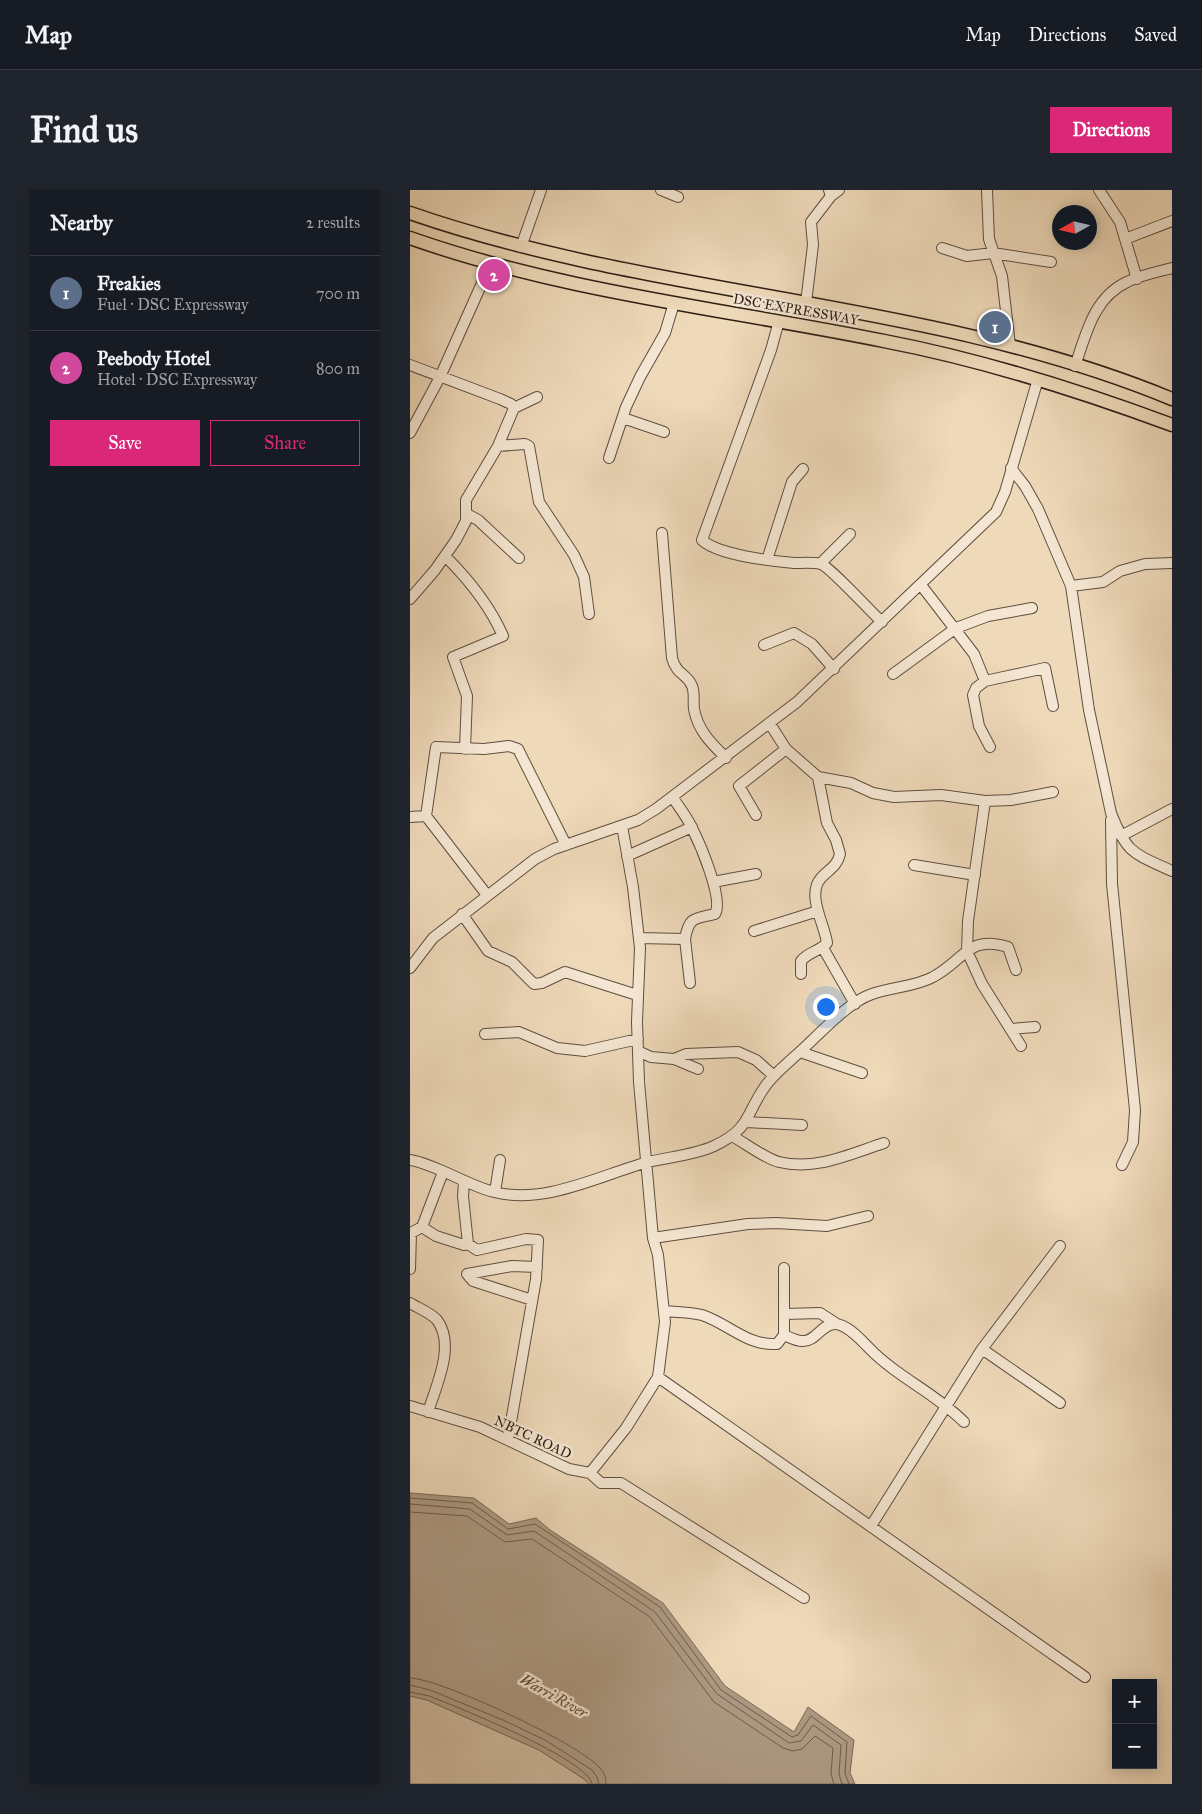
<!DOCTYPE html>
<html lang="en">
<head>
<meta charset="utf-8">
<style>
	body { margin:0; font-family:"IM FELL Great Primer",serif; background:#20242c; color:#f1f3f6 }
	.controls { position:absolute; right:15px; bottom:15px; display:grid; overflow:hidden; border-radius:0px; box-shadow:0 2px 12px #0003 }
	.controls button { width:45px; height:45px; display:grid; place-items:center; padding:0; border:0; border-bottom:1px solid #363941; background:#171b24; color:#f1f3f6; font:25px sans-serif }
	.compass { position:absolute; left:642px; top:15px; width:45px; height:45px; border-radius:50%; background:#171b24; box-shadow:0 2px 12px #0003; rotate:262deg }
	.you { position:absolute; left:415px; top:816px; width:18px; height:18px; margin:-12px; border:4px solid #fff; border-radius:50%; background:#1a73e8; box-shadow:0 0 0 8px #1a73e833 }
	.badge { display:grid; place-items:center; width:32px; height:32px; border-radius:50%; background:#db2777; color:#fff; font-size:16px; font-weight:700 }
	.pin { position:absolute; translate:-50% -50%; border:2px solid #fff; box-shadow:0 1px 5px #0006 }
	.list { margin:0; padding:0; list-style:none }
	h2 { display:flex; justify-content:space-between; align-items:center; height:65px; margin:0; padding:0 20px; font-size:21px }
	h2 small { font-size:16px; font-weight:400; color:#9ea1a6 }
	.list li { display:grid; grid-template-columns:32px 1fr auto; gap:15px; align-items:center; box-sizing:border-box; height:75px; padding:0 20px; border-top:1px solid #363941 }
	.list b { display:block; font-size:19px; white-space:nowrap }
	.list p { margin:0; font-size:16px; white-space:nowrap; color:#9ea1a6 }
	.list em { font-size:16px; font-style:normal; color:#9ea1a6 }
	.actions { display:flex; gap:10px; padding:15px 20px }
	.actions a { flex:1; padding:11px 0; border:1px solid #db2777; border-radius:0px; text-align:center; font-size:18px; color:#db2777 }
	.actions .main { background:#db2777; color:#fff }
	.map { position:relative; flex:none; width:762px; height:1594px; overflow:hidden; border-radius:0px }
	header { display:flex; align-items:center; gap:30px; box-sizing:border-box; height:70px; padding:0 25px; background:#171b24; border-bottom:1px solid #363941 }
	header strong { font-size:24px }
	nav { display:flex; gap:28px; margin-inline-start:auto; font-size:18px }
	.intro { display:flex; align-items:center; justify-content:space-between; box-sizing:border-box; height:120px; padding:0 30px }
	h1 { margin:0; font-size:35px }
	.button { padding:12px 22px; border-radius:0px; background:#db2777; color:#fff; font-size:18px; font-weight:700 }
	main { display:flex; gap:30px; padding:0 30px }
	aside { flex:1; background:#171b24; border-radius:0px; box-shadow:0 2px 12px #0003 }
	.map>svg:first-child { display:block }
	.green { fill:#ceb99d; stroke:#7e6c5a }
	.water { fill:#ad9a82; stroke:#7b6957 }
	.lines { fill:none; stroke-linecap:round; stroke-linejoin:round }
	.shore { stroke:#6e5c4c; stroke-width:1 }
	.minor-casing { stroke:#5f4e40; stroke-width:12 }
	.major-casing { stroke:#2f1f17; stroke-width:15 }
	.minor { stroke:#f4e6d2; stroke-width:10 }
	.major { stroke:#eed9b9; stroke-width:12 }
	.labels { text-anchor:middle; stroke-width:5; stroke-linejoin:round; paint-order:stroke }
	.street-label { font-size:14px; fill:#2f1f17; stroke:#f4e6d2 }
	.water-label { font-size:15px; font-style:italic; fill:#5b4a3c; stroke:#f4e6d2 }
</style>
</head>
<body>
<header>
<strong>Map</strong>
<nav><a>Map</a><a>Directions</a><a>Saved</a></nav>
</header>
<div class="intro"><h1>Find us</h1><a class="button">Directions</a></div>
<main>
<aside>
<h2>Nearby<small>2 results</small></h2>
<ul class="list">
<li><span class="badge" style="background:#5c6f8a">1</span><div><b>Freakies</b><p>Fuel · DSC Expressway</p></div><em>700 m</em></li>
<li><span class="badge" style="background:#d1479c">2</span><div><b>Peebody Hotel</b><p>Hotel · DSC Expressway</p></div><em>800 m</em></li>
</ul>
<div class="actions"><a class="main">Save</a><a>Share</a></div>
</aside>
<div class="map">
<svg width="762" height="1594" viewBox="0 0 762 1594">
	<rect width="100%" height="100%" fill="#eed9b9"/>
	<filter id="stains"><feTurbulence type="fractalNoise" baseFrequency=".004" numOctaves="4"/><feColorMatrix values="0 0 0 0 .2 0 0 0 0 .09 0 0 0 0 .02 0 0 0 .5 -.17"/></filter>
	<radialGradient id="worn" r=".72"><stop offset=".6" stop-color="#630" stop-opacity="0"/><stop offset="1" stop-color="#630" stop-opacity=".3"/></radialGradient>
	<!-- green -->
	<path class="green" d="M 0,1506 L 17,1510 L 129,1560 L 174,1589 L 179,1594 L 0,1594 Z"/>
	<!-- water -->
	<path class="water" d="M 0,1303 L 64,1308 L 99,1334 L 126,1328 L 140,1340 L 253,1413 L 315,1496 L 384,1542 L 398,1517 L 444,1550 L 440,1583 L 445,1594 L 179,1594 L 174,1589 L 129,1560 L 17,1510 L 0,1506 Z"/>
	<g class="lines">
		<!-- shore -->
		<path class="shore" d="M 0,1308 L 62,1313 L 98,1339 L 125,1334 L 250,1417 L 311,1500 L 382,1547 L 388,1545 L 401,1526 L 437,1552 L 435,1583 L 439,1594
			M 0,1314 L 60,1319 L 97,1345 L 124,1341 L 245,1422 L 307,1504 L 379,1553 L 391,1551 L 403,1535 L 431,1555 L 429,1584 L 432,1594
			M 0,1322 L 57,1326 L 95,1352 L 122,1349 L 240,1427 L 304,1512 L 373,1558 L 383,1561 L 392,1559 L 405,1546 L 423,1558 L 421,1584 L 424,1594
			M 0,1488 C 32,1489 167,1553 189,1577 C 194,1582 196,1587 196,1594
			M 0,1495 L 20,1500 L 93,1530 L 135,1550 L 182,1580 L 187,1587 L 189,1594
			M 0,1502 L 19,1506 C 45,1516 180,1570 182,1594"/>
		<!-- minor casing -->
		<g class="minor-casing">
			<path id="minor" d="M 251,0 L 268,7
				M 577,0 L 579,49 L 592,86 L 600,156
				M 689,0 L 710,32 L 727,89
				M 421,6 L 429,0
				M 715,49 L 762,31
				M 111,57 L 131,0
				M 532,58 L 557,66 L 583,63 L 641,72
				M 396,113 L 403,55 L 401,32 L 421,6 L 419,0
				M 369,131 L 361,160 L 292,350 C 308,365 362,371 384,373 C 392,373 403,372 411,374 C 420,377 461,422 472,432
				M 0,175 L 90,209 L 101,214 L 104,218 L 88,256 L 56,310 L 56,331 L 46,350 L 25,380 L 0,409
				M 665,176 C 676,144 684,107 717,92 C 731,85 747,82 762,78
				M 104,218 L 127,207
				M 213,228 L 254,242
				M 0,243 L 30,187 L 81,73
				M 88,256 L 115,254 L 119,256 L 129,312 L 164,365 L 174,387 L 179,424
				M 199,268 L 216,217 L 230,187 L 255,143 L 264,113
				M 601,278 L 615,296 L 628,319 L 661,396 L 679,520 L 701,623 C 717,664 723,663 762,681
				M 57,324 L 68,330 L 109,368
				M 252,343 L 262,468 C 267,486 277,483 282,496 C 285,502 283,512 284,519 C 288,541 301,553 316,568
				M 36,367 C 59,390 80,416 93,446 L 43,467 L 57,506 L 55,559
				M 357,370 L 382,292 L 393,279
				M 410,374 L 440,344
				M 511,395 L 564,464 L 575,491
				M 661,396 L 693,392 L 710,381 L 735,374 L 762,373
				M 354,455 L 384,443 L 402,454 L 424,479
				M 483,484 L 546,438 L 578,426 L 622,418
				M 360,534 L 376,559 L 408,587 L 417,633 L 426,650 L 430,664 C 427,677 418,680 411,688 C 396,705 415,735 417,753 C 410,761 398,762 391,771 L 391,784
				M 580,557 L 569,536 L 563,505 L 566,498 L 575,491 L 635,478 L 643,516
				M 408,587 L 441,593 L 463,603 L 484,607 L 531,605 L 575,611 L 601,610 L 643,602
				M 263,608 C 269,617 277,627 282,638 C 290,654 314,709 305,724 C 285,729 279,726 275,749
				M 575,611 L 558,731 L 557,761 L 572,794 L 611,856
				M 346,625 L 329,596 L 376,559
				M 0,627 L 16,626
				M 701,630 L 702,694 L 725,920 L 723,952 L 712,975
				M 711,646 L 762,619
				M 217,666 L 282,637
				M 504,675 L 565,685
				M 303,692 L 346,684
				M 77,705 L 16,626 L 26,557 L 74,559 L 99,556 L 108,559 L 156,655
				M 52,724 L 78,761 L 102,772 L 124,794 L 132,793 L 155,782 L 227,805
				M 344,741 L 408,721
				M 229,748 L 275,749 L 280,793
				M 413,758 L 445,814
				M 0,778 L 23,748 L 125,669 L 144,659 L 228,630 L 246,619 L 387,512 L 586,322 L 595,302 L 628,189
				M 601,839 L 625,837
				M 75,844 L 109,842 L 147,858 L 175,861 L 228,849
				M 230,862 L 241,867 L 264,869 L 276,864 L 328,862 L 346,870 L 364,886
				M 390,862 L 452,883
				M 264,869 L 288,879
				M 336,932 L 392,935
				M 322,946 C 335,953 356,969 369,972 C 406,981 440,964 474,953
				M 0,970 C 28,975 56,995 84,1002 C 136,1015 190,985 238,972 C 259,967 285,965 304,956 C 340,939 335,926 354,898 C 361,887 373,877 383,868 C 398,855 412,840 427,827 C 436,819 450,808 462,804 C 481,797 505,797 523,787 C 554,771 558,744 598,757 L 606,780
				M 54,992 L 53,1006 L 58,1054
				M 85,1002 L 90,970
				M 12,1037 L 33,982
				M 243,1048 L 338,1034 L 366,1033 L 417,1036 L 458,1026
				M 0,1079 L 1,1043 L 12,1037 L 26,1046 L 54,1055 L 58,1054 L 67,1060 L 116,1049 L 128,1050 L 126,1089 L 98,1249
				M 122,1110 L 63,1091 L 57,1084 L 102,1076 L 127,1077
				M 0,1113 C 8,1118 21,1123 27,1130 C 46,1155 26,1196 18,1222
				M 254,1121 C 266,1122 281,1122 292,1125 C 319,1134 337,1156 367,1154 L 374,1145 L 374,1078
				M 374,1124 L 410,1123 L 427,1134
				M 374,1145 C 379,1147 386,1151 392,1151 C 406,1152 411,1134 425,1134 C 437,1134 451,1150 459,1158 C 487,1187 525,1203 554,1232
				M 572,1159 L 650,1213
				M 248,1187 L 675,1487
				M 0,1216 L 70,1237 L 159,1279 L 180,1283 L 216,1238 L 248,1187 L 255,1132 L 248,1065 L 243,1048 L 229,892 L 227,832 L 230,758 L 223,697 L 212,636
				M 180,1283 L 191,1293 L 211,1293 L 394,1408
				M 461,1336 L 572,1159 L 650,1056"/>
		</g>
		<!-- major casing -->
		<g class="major-casing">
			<path id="major" d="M 0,23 C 248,109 518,108 762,209
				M 0,48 C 153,102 316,119 474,151 C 573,170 668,200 762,235"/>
		</g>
		<!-- minor -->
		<use href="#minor" class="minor"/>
		<!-- major -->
		<use href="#major" class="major"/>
	</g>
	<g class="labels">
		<!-- street labels -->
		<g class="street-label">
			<text transform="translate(386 119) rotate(10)" y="5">DSC EXPRESSWAY</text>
			<text transform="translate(123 1247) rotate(25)" y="5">NBTC ROAD</text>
		</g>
		<!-- water labels -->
		<g class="water-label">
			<text transform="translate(144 1506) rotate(29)" y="5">Warri River</text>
		</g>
	</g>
	<rect width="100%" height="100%" filter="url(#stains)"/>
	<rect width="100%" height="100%" fill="url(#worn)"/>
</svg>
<div class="controls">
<button>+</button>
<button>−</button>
</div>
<svg class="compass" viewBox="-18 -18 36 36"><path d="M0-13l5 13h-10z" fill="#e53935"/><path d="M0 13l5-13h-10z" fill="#9ea1a6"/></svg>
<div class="you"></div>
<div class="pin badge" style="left:585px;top:137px;background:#5c6f8a">1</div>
<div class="pin badge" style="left:84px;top:85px;background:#d1479c">2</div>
</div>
</main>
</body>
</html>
